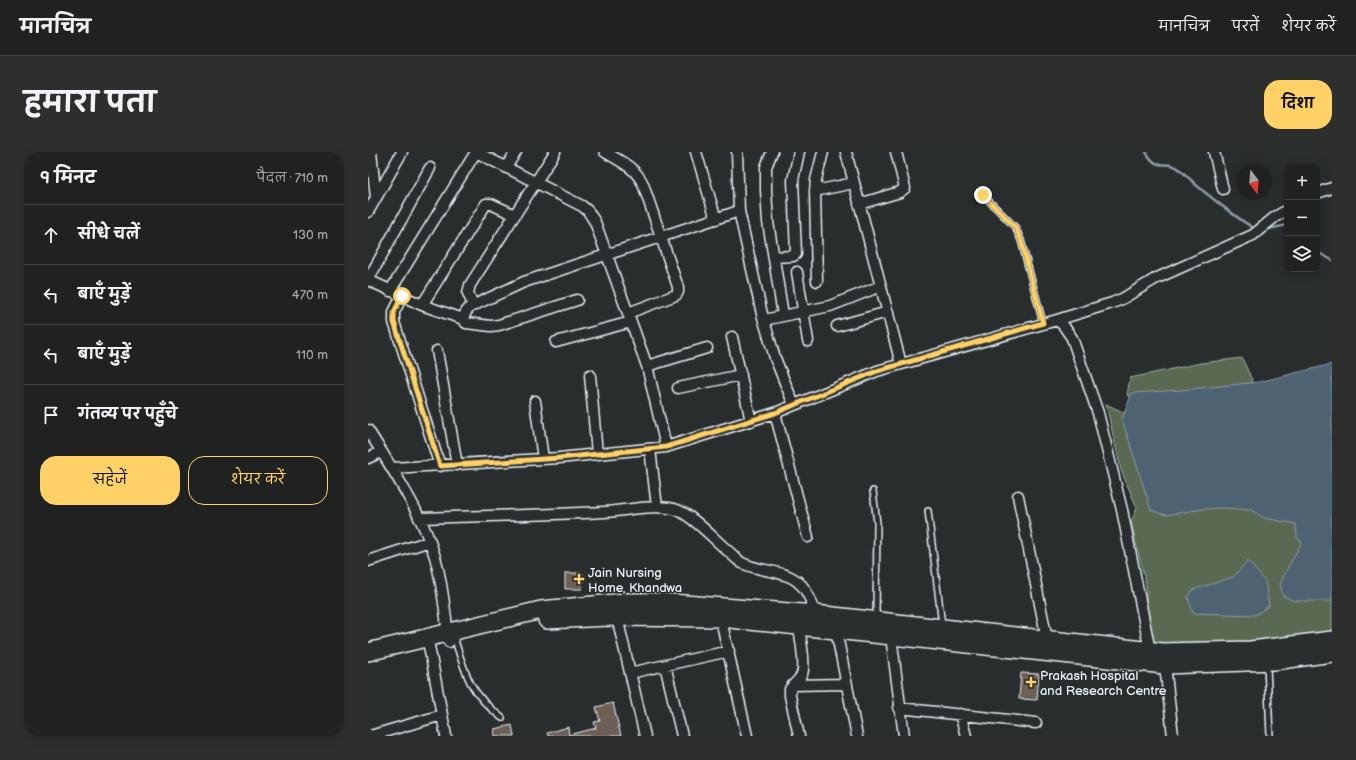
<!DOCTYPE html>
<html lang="hi">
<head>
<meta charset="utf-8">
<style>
	body { margin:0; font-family:"Balsamiq Sans","Playpen Sans Deva",sans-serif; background:#2d2f2f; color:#f1f3f6 }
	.controls { position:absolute; right:12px; top:12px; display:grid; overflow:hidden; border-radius:8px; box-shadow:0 2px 10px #0003 }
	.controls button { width:36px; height:36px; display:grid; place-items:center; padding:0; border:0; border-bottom:1px solid #3d3f40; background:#202222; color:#f1f3f6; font:20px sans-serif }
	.compass { position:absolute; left:868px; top:12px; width:36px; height:36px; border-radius:50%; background:#202222; box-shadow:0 2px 10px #0003; rotate:164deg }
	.stop { position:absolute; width:12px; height:12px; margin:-9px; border:3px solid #ffd166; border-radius:50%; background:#fff }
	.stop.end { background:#ffd166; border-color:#fff; box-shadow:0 1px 4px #0008 }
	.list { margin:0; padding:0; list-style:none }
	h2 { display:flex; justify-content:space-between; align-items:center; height:52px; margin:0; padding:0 16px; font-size:17px }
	h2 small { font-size:13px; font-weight:400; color:#a2a4a5 }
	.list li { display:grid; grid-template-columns:26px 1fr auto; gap:12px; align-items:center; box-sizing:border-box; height:60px; padding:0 16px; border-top:1px solid #3d3f40 }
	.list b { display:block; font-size:15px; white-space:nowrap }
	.list em { font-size:13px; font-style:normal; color:#a2a4a5 }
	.actions { display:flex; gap:8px; padding:12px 16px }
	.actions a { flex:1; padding:9px 0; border:1px solid #ffd166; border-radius:16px; text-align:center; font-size:14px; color:#ffd166 }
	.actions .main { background:#ffd166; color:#111 }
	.icon { flex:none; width:22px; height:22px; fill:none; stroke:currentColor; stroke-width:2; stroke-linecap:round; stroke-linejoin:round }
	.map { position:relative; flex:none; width:964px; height:584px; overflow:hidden; border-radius:16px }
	header { display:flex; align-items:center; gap:24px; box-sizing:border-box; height:56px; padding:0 20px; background:#202222; border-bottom:1px solid #3d3f40 }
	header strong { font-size:19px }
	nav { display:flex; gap:22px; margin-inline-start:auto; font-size:14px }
	.intro { display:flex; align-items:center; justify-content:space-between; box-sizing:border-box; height:96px; padding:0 24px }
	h1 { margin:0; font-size:28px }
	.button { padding:10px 18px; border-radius:16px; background:#ffd166; color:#111; font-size:14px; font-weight:700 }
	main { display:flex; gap:24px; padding:0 24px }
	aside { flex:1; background:#202222; border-radius:16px; box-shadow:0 2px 10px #0003 }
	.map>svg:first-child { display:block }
	.green { fill:#5a6951; stroke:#a1ada4 }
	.water { fill:#506272; stroke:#8d9ba8 }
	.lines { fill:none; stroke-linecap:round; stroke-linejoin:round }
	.stream { stroke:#8d9ba8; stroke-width:2.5 }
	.building { fill:#6d5f54; stroke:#e8f1f8 }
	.service-casing { stroke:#e8f1f8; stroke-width:8 }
	.minor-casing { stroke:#e8f1f8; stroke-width:13 }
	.trunk-casing { stroke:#e8f1f8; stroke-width:20 }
	.service { stroke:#2a2d2e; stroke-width:5 }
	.minor { stroke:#2a2d2e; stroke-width:10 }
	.trunk { stroke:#2a2d2e; stroke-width:17 }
	.route { stroke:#ffd166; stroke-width:5 }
	.poi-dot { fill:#ffd166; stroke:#2a2d2e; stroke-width:1.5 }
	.labels { text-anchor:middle; stroke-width:3; stroke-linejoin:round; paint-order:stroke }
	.poi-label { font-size:13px; fill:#e8f1f8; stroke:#2a2d2e; text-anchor:start }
</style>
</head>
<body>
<header>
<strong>मानचित्र</strong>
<nav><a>मानचित्र</a><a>परतें</a><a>शेयर करें</a></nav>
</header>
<div class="intro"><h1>हमारा पता</h1><a class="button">दिशा</a></div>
<main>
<aside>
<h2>9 मिनट<small>पैदल · 710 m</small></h2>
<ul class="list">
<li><svg class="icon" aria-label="ahead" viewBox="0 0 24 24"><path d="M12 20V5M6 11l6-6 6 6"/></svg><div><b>सीधे चलें</b></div><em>130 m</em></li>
<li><svg class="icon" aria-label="left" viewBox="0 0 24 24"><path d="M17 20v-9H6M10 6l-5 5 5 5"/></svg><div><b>बाएँ मुड़ें</b></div><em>470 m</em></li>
<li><svg class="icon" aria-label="left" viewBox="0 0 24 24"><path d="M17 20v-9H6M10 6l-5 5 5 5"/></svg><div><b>बाएँ मुड़ें</b></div><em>110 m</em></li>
<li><svg class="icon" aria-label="arrive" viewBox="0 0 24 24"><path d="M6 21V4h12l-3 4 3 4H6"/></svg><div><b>गंतव्य पर पहुँचे</b></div></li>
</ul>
<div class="actions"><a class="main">सहेजें</a><a>शेयर करें</a></div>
</aside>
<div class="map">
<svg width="964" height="584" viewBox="0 0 964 584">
	<rect width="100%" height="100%" fill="#2a2d2e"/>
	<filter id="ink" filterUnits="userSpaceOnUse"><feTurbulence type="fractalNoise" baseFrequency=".025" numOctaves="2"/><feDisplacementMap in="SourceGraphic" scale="8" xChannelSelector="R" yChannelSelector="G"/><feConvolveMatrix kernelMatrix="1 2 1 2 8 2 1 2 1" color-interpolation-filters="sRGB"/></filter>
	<g filter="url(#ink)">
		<!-- green -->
		<path class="green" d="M 874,206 L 884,228 L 879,239 L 779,254 L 759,243 L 762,226 L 833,211 Z
			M 738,252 L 755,260 L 764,268 L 822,342 L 931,365 L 964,446 L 964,483 L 808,498 L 788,495 L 781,476 L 778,449 L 778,433 L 763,370 L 769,356 L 753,318 Z"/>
		<!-- water -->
		<path class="water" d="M 964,212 L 964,449 L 927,449 L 915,444 L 912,432 L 919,417 L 934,390 L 929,386 L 928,372 L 896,366 L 883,358 L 855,356 L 835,357 L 797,363 L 783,358 L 754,267 L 764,241 L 813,238 L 891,230 Z
			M 880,409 L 897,429 L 901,454 L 887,463 L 825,461 L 820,445 L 825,438 L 865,425 Z"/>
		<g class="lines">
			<!-- stream -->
			<path class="stream" d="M 778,0 C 791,22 797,6 811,17 C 817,22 822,27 827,32 C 846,48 866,64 887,77
				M 896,78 L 919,73
				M 949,97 L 951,101 L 964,108"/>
		</g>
		<!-- building -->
		<path class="building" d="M 197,421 L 214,421 L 214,437 L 197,437 Z
			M 653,521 L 671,522 L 669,548 L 651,547 Z
			M 245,551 L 253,584 L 180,584 L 179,581 L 200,575 L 201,583 L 228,576 L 226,570 L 232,569 L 228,555 Z
			M 144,573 L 146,584 L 127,584 L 126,577 Z"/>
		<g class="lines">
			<!-- service casing -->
			<g class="service-casing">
				<path id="service" d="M 615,43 L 647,75 L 653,88 L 675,171
					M 505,339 L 509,371 L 508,467
					M 560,359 L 574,473
					M 87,488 C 98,525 103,542 134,566
					M 899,513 L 902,584"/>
			</g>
			<!-- minor casing -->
			<g class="minor-casing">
				<path id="minor" d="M 3,0 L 8,46
					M 108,0 L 214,54 L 220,59 L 227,70 L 279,214 L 298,295
					M 237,0 C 252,9 267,15 275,32 L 310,135 L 310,140 L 308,143 L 260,161
					M 328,0 L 348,67
					M 369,0 L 371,59 L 394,162 L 407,206 L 426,253
					M 404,0 L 398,15 L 398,38 L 400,70 L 415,163
					M 478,0 L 533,212
					M 846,0 L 855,37
					M 138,15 L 148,0
					M 447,39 L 486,31
					M 949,41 L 964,36
					M 491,52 L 532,40 L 537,36 L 528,0
					M 0,60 L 34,0
					M 406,105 L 425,104 L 428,102 L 425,28 L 431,0
					M 429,120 L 440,189
					M 0,128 L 54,153 L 95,167 L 98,171 L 123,174 L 131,173 L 209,148
					M 0,128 L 62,16
					M 449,129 L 447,39 L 448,28 L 455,0
					M 22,139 L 108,0
					M 34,144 L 26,160 L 26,170 L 72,314
					M 54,153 L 118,52 L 123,52 L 147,63
					M 105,153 L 100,141 L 102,133 L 187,0
					M 95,167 L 98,160 L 102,155 L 156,130 L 371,59
					M 396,168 L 462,154 L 513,134
					M 689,168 L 744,151 L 754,147 L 787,127 L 885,83 L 907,65 L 919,58
					M 469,174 L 520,160
					M 364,185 L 383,269
					M 188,190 L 263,170
					M 69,199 L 89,313
					M 279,214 L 339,196
					M 222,223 L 229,302
					M 310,236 L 373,223
					M 167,249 L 175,307
					M 407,261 L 440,385
					M 0,278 C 24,317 54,361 67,405 C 75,432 77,462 81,490
					M 282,297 L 289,355
					M 0,306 L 13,300
					M 24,316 L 191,306 L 298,295 L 407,261 L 509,219 L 689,168 L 695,173 L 704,186 L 730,261 L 754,358 L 783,504
					M 650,344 L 679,487
					M 51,366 C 113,364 175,363 236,360 C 256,359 291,351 309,358 C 324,363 347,388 360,399 C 365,403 369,408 374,411 C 399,423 428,415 441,445 C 444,450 445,456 447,462
					M 0,409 L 62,389
					M 248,461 L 277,584
					M 352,463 L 379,584
					M 467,473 L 489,584
					M 431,474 C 432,485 438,513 434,522 C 432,528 425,532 422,537 L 422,544 L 431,584
					M 523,484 L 536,584
					M 61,494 L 78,584
					M 297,513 L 314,584
					M 797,513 L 805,584
					M 262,521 L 361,499
					M 425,533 L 479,532
					M 531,556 L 668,571
					M 592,562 L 598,584
					M 2,584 L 74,563"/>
			</g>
			<!-- trunk casing -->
			<g class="trunk-casing">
				<path id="trunk" d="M 179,468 L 240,465 L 353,466 L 797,513 L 906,509 L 964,501
					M 0,500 L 173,458 L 257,450 L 291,450 L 447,462 L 794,500 L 883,498 L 964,488"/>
			</g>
			<!-- service -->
			<use href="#service" class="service"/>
			<!-- minor -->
			<use href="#minor" class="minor"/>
			<!-- trunk -->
			<use href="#trunk" class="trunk"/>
		</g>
	</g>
	<g class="lines" filter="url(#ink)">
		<!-- route -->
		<path class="route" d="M 34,144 L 26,160 L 26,170 L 72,314 L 191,306 L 298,295 L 407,261 L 509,219 L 675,171 L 653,88 L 647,75 L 615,43"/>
	</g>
	<!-- markers -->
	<g class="poi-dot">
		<path d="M209 421h4v4h4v4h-4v4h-4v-4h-4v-4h4z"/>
		<path d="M661 524h4v4h4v4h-4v4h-4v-4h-4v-4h4z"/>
	</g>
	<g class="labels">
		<!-- poi labels -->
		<g class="poi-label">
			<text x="220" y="425">Jain Nursing<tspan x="220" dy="15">Home, Khandwa</tspan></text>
			<text x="672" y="528">Prakash Hospital<tspan x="672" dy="15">and Research Centre</tspan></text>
		</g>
	</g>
</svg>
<div class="controls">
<button>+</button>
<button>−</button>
<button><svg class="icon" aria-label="layers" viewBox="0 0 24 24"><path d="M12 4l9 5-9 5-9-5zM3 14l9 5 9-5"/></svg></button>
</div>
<svg class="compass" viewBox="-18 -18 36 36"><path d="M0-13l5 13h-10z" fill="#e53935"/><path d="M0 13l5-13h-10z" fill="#a2a4a5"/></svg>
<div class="stop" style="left:34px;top:144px"></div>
<div class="stop end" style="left:615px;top:43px"></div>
</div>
</main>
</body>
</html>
